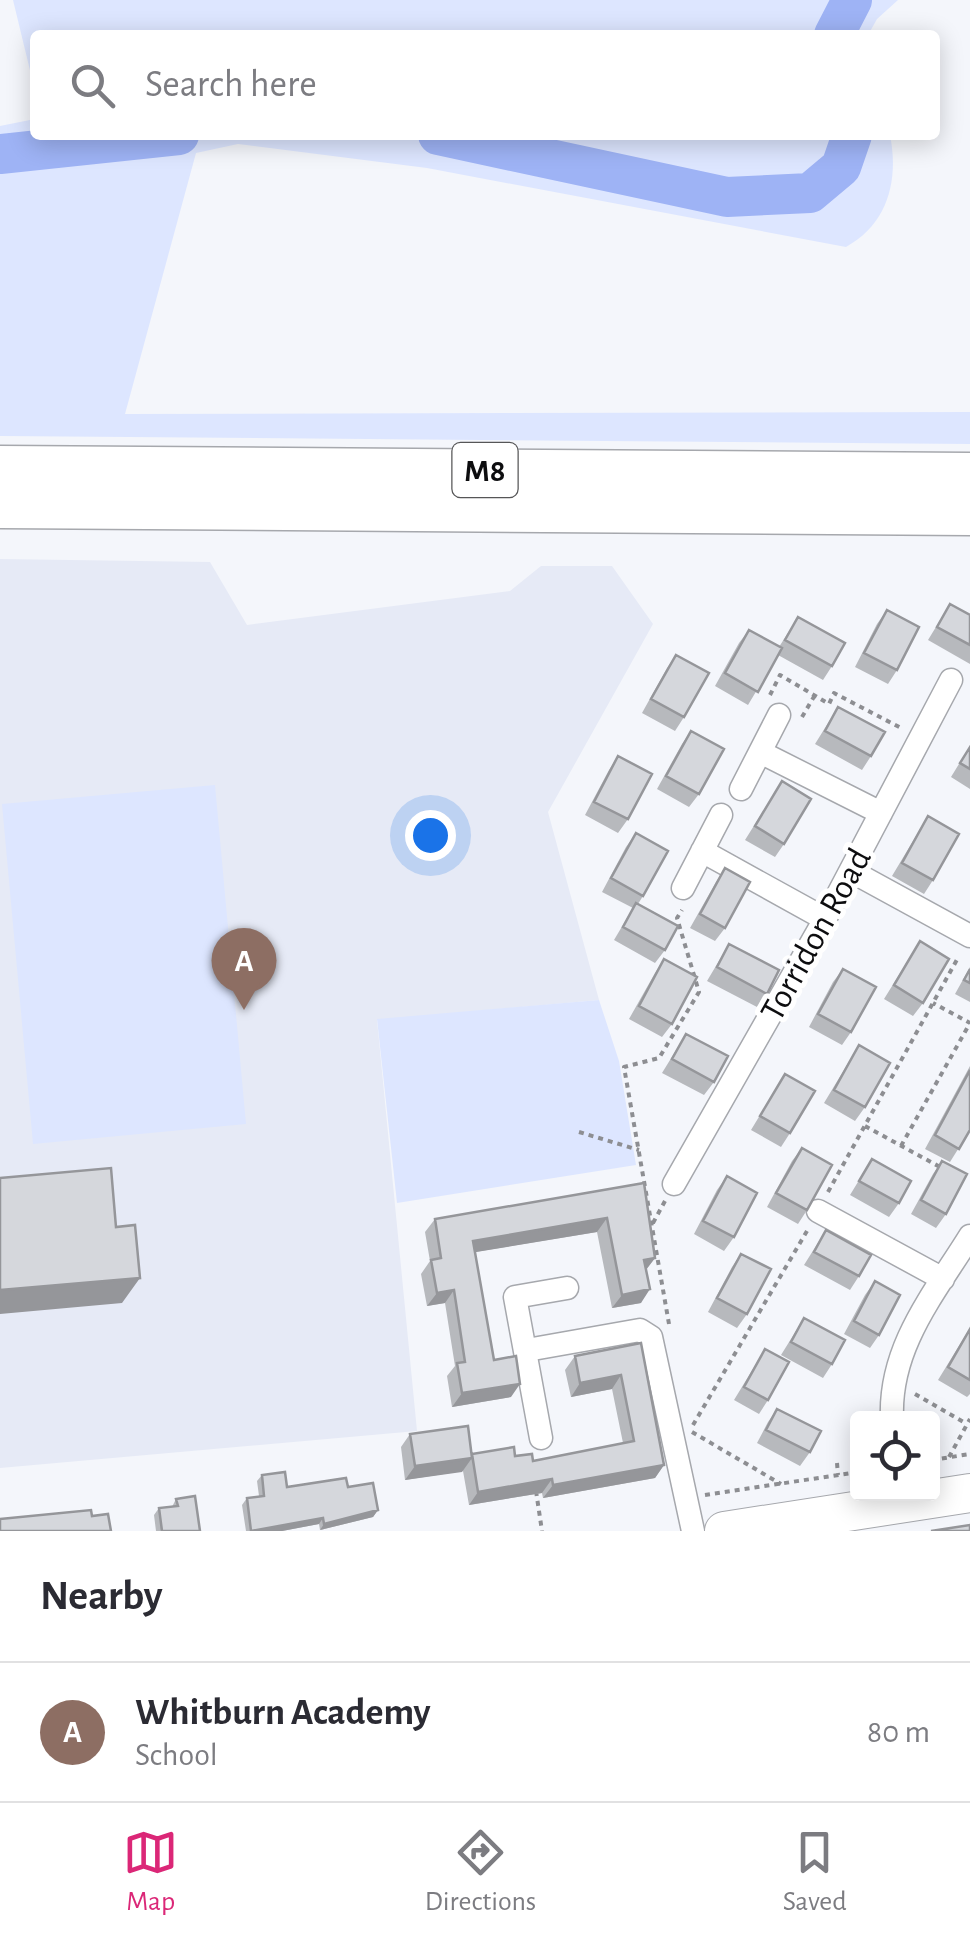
<!DOCTYPE html>
<html lang="en">
<head>
<meta charset="utf-8">
<style>
	body { margin:0; font-family:"Alegreya Sans",sans-serif; background:#f7f7f7; color:#2b2b33 }
	.controls { position:absolute; right:30px; bottom:30px; display:grid; overflow:hidden; border-radius:10px; box-shadow:0 5px 25px #0003 }
	.controls button { width:90px; height:90px; display:grid; place-items:center; padding:0; border:0; border-bottom:2px solid #e1e1e2; background:#fff; color:#2b2b33; font:50px sans-serif }
	.you { position:absolute; left:430px; top:835px; width:35px; height:35px; margin:-25px; border:8px solid #fff; border-radius:50%; background:#1a73e8; box-shadow:0 0 0 15px #1a73e833 }
	.badge { display:grid; place-items:center; width:65px; height:65px; border-radius:50%; background:#db2777; color:#fff; font-size:32px; font-weight:700 }
	.pin { position:absolute; translate:-50% -82px; filter:drop-shadow(0 2px 5px #0008) }
	.pin::after { content:''; position:absolute; top:52px; width:35px; height:30px; background:inherit; clip-path:polygon(0 0,100% 0,50% 100%) }
	.list { margin:0; padding:0; list-style:none }
	h2 { display:flex; justify-content:space-between; align-items:center; height:130px; margin:0; padding:0 40px; font-size:42px }
	h2 small { font-size:32px; font-weight:400; color:#7c7c81 }
	.list li { display:grid; grid-template-columns:65px 1fr auto; gap:30px; align-items:center; box-sizing:border-box; height:140px; padding:0 40px; border-top:2px solid #e1e1e2 }
	.list b { display:block; font-size:38px; white-space:nowrap }
	.list p { margin:0; font-size:32px; white-space:nowrap; color:#7c7c81 }
	.list em { font-size:32px; font-style:normal; color:#7c7c81 }
	.icon { flex:none; width:55px; height:55px; fill:none; stroke:currentColor; stroke-width:2; stroke-linecap:round; stroke-linejoin:round }
	.map { position:relative; flex:none; width:970px; height:1531px; overflow:hidden }
	.search { position:absolute; background:#fff; box-shadow:0 5px 25px #0003; left:30px; right:30px; top:30px; height:110px; display:flex; align-items:center; gap:25px; box-sizing:border-box; padding:0 35px; border-radius:10px; color:#7c7c81; font-size:38px }
	.sheet { height:270px; background:#fff }
	nav { display:flex; justify-content:space-around; align-items:center; box-sizing:border-box; height:140px; border-top:2px solid #e1e1e2; background:#fff; font-size:28px; color:#7c7c81 }
	nav a { display:grid; justify-items:center; gap:5px }
	nav .on { color:#db2777 }
	.map>svg:first-child { display:block }
	.built { fill:#e6eaf6 }
	.green { fill:#dde6ff }
	.lines { fill:none; stroke-linecap:round; stroke-linejoin:round }
	.river { stroke:#9eb3f5; stroke-width:40 }
	.minor-casing { stroke:#a6a8ad; stroke-width:25 }
	.primary-casing { stroke:#a6a8ad; stroke-width:40 }
	.motorway-casing { stroke:#a6a8ad; stroke-width:45 }
	.path { stroke:#8d8e92; stroke-width:4; stroke-dasharray:5 5; stroke-linecap:butt }
	.minor { stroke:#fff; stroke-width:22 }
	.primary { stroke:#fff; stroke-width:38 }
	.motorway { stroke:#fff; stroke-width:42 }
	.wall { fill:#b7b9bd }
	.shaded-wall { fill:#95969a }
	.building { fill:#d5d7dc; stroke:#95969a; stroke-width:2.5 }
	.labels { text-anchor:middle; stroke-width:10; stroke-linejoin:round; paint-order:stroke }
	.shield { fill:#fff; stroke:#565657; stroke-width:2.5 }
	.shield-label { font-size:32px; font-weight:bold; fill:#0d0d0f }
	.street-label { font-size:35px; fill:#0d0d0f; stroke:#fff }
</style>
</head>
<body>
<div class="map">
<svg width="970" height="1531" viewBox="0 0 970 1531">
	<rect width="100%" height="100%" fill="#f4f6fb"/>
	<!-- built -->
	<path class="built" d="M 0,559 L 210,562 L 247,625 L 510,591 L 541,566 L 612,566 L 653,624 L 548,812 L 599,1000 L 377,1020 L 417,1431 L 0,1468 Z"/>
	<!-- green -->
	<path class="green" d="M 13,0 L 898,0 L 877,19 L 868,35 L 35,35 L 35,91 Z
		M 35,119 L 35,135 L 890,135 C 899,180 888,224 846,247 L 427,168 L 238,144 L 196,153 L 125,414 L 970,412 L 970,444 L 0,436 L 0,126 Z
		M 215,785 L 246,1124 L 33,1144 L 2,804 Z
		M 599,1000 L 619,1061 L 636,1165 L 397,1203 L 377,1019 Z"/>
	<g class="lines">
		<!-- river -->
		<path class="river" d="M 834,35 L 852,0
			M 438,135 L 727,197 L 810,193 L 841,167 L 852,135
			M 0,154 L 179,135"/>
		<!-- minor casing -->
		<g class="minor-casing">
			<path id="minor" d="M 760,752 L 881,813
				M 741,789 L 779,715
				M 702,851 L 825,919
				M 851,871 L 970,936
				M 683,888 L 721,815
				M 674,1184 L 825,919 L 951,680
				M 818,1211 L 943,1279
				M 527,1350 L 640,1330 L 651,1337 L 693,1531
				M 892,1418 C 889,1347 934,1294 970,1236
				M 541,1438 L 515,1297 L 567,1288"/>
		</g>
		<!-- primary casing -->
		<g class="primary-casing">
			<path id="primary" d="M 724,1531 L 970,1493"/>
		</g>
		<!-- motorway casing -->
		<g class="motorway-casing">
			<path id="motorway" d="M 0,467 L 970,474
				M 0,507 L 970,514"/>
		</g>
		<!-- path -->
		<path class="path" d="M 770,695 L 780,675 L 829,704 L 834,693 L 901,728
			M 802,717 L 815,695
			M 865,1126 L 940,1167
			M 579,1132 L 639,1150
			M 901,1146 L 970,1023 L 933,1003
			M 828,1192 L 959,956
			M 653,1223 L 665,1201
			M 669,1324 L 624,1067 L 659,1058 L 699,992 L 677,918 L 682,910
			M 915,1394 L 967,1424
			M 693,1425 L 807,1231
			M 692,1432 L 781,1484
			M 949,1457 L 970,1419
			M 932,1460 L 970,1454
			M 837,1463 L 838,1475
			M 536,1491 L 542,1531
			M 705,1495 L 858,1472"/>
		<!-- minor -->
		<use href="#minor" class="minor"/>
		<!-- primary -->
		<use href="#primary" class="primary"/>
		<!-- motorway -->
		<use href="#motorway" class="motorway"/>
	</g>
	<!-- wall -->
	<path class="wall" d="M 950,604 L 970,615 L 970,664 L 928,640 Z
		M 887,610 L 897,670 L 888,684 L 855,667 L 877,624 Z
		M 798,617 L 832,666 L 823,680 L 778,655 L 748,705 L 715,686 L 739,643 L 749,630 L 779,647 Z
		M 676,655 L 684,717 L 675,731 L 642,713 L 667,668 Z
		M 838,707 L 871,756 L 862,770 L 815,744 Z
		M 691,731 L 699,794 L 689,807 L 657,789 L 682,744 Z
		M 970,746 L 970,789 L 951,777 Z
		M 618,756 L 628,819 L 618,833 L 585,815 L 609,770 Z
		M 782,781 L 784,844 L 775,857 L 745,840 Z
		M 928,816 L 933,880 L 924,894 L 892,876 Z
		M 636,833 L 643,896 L 638,904 L 665,950 L 655,963 L 614,940 L 633,908 L 602,892 L 626,847 Z
		M 725,868 L 725,928 L 715,941 L 690,928 L 716,882 Z
		M 920,941 L 923,1003 L 913,1016 L 884,999 Z
		M 729,944 L 767,994 L 757,1007 L 707,981 Z
		M 664,959 L 672,1024 L 662,1037 L 629,1019 L 655,973 Z
		M 970,967 L 970,1002 L 955,994 Z
		M 843,969 L 851,1032 L 842,1045 L 809,1027 L 833,982 Z
		M 686,1034 L 714,1082 L 704,1095 L 662,1073 Z
		M 859,1045 L 865,1107 L 855,1121 L 824,1103 Z
		M 970,1066 L 970,1130 L 950,1162 L 925,1149 Z
		M 785,1074 L 790,1133 L 781,1147 L 751,1130 Z
		M 802,1148 L 807,1210 L 798,1224 L 767,1207 L 792,1161 Z
		M 872,1159 L 899,1203 L 889,1217 L 850,1195 Z
		M 942,1161 L 946,1214 L 936,1228 L 911,1214 L 933,1174 Z
		M 727,1176 L 734,1237 L 724,1251 L 694,1234 L 717,1190 Z
		M 644,1183 L 655,1258 L 646,1270 L 641,1303 L 612,1308 L 597,1232 L 475,1252 L 494,1360 L 511,1397 L 452,1407 L 447,1376 L 455,1366 L 445,1303 L 427,1306 L 421,1274 L 430,1261 L 425,1232 L 435,1219 Z
		M 826,1230 L 859,1276 L 850,1290 L 804,1265 Z
		M 741,1254 L 747,1314 L 737,1328 L 708,1312 L 732,1267 Z
		M 875,1281 L 879,1335 L 870,1348 L 844,1334 L 865,1295 Z
		M 804,1318 L 832,1364 L 823,1378 L 781,1355 Z
		M 970,1328 L 970,1394 L 967,1397 L 938,1380 Z
		M 641,1343 L 664,1465 L 655,1478 L 543,1498 L 542,1493 L 469,1505 L 463,1471 L 405,1480 L 401,1447 L 410,1434 L 471,1456 L 515,1456 L 533,1461 L 623,1443 L 612,1389 L 571,1397 L 565,1370 L 575,1356 Z
		M 765,1349 L 768,1400 L 759,1414 L 734,1400 Z
		M 777,1409 L 810,1452 L 800,1466 L 757,1443 L 768,1422 Z
		M 262,1475 L 287,1487 L 348,1487 L 378,1510 L 373,1517 L 320,1530 L 319,1524 L 282,1531 L 246,1531 L 242,1505 L 247,1498 L 259,1496 L 257,1481 Z
		M 176,1499 L 200,1531 L 156,1531 L 154,1515 L 159,1508 L 172,1507 Z"/>
	<!-- shaded-wall -->
	<path class="shaded-wall" d="M 607,1218 L 597,1232 L 464,1254 L 473,1241 Z
		M 655,1258 L 645,1271 L 644,1260 Z
		M 140,1278 L 122,1303 L 0,1314 L 0,1290 Z
		M 650,1289 L 641,1303 L 612,1308 L 622,1295 Z
		M 454,1290 L 445,1303 L 427,1306 L 437,1293 Z
		M 621,1375 L 612,1389 L 571,1397 L 580,1383 Z
		M 520,1384 L 511,1397 L 452,1407 L 462,1393 Z
		M 472,1458 L 462,1472 L 405,1480 L 415,1466 Z
		M 664,1465 L 655,1478 L 543,1498 L 553,1485 Z
		M 552,1479 L 542,1493 L 469,1505 L 478,1492 Z
		M 378,1510 L 373,1517 L 320,1530 L 324,1524 Z
		M 323,1518 L 319,1524 L 282,1531 L 251,1531 Z"/>
	<!-- building -->
	<path class="building" d="M 950,604 L 970,615 L 970,645 L 937,627 Z
		M 887,610 L 919,627 L 897,670 L 864,653 Z
		M 798,617 L 845,643 L 832,666 L 785,640 Z
		M 749,630 L 782,648 L 758,692 L 725,673 Z
		M 676,655 L 709,673 L 684,717 L 651,699 Z
		M 838,707 L 885,732 L 871,756 L 825,731 Z
		M 691,731 L 724,749 L 699,794 L 666,776 Z
		M 970,747 L 970,769 L 960,763 Z
		M 618,756 L 652,774 L 628,819 L 594,802 Z
		M 782,781 L 811,799 L 784,844 L 755,826 Z
		M 928,816 L 959,834 L 933,880 L 902,863 Z
		M 636,833 L 668,851 L 643,896 L 611,878 Z
		M 725,868 L 750,882 L 725,928 L 700,914 Z
		M 636,903 L 678,926 L 665,950 L 623,927 Z
		M 920,941 L 949,959 L 923,1003 L 894,985 Z
		M 729,944 L 779,970 L 767,994 L 717,967 Z
		M 664,959 L 697,977 L 672,1024 L 639,1006 Z
		M 843,969 L 876,987 L 851,1032 L 818,1014 Z
		M 970,969 L 970,983 L 964,980 Z
		M 686,1034 L 728,1056 L 714,1082 L 672,1059 Z
		M 859,1045 L 890,1063 L 865,1107 L 834,1090 Z
		M 970,1070 L 970,1130 L 959,1149 L 935,1135 Z
		M 785,1074 L 815,1091 L 790,1133 L 760,1116 Z
		M 802,1148 L 832,1165 L 807,1210 L 776,1193 Z
		M 872,1159 L 911,1181 L 899,1203 L 859,1181 Z
		M 942,1161 L 967,1174 L 946,1214 L 921,1200 Z
		M 111,1168 L 116,1227 L 135,1225 L 140,1278 L 0,1290 L 0,1178 Z
		M 727,1176 L 757,1193 L 734,1237 L 703,1221 Z
		M 644,1183 L 655,1258 L 644,1260 L 650,1289 L 622,1295 L 607,1218 L 473,1241 L 494,1360 L 516,1356 L 520,1384 L 462,1393 L 457,1363 L 465,1362 L 454,1290 L 437,1293 L 431,1260 L 441,1258 L 435,1219 Z
		M 826,1230 L 871,1255 L 859,1276 L 814,1252 Z
		M 741,1254 L 771,1269 L 747,1314 L 717,1298 Z
		M 875,1281 L 900,1295 L 879,1335 L 854,1321 Z
		M 804,1318 L 845,1340 L 832,1364 L 791,1342 Z
		M 970,1329 L 970,1380 L 948,1367 Z
		M 641,1343 L 664,1465 L 553,1485 L 552,1479 L 478,1492 L 472,1454 L 514,1447 L 515,1456 L 532,1454 L 533,1461 L 634,1441 L 621,1375 L 580,1383 L 575,1356 Z
		M 765,1349 L 789,1362 L 768,1400 L 744,1387 Z
		M 777,1409 L 821,1431 L 810,1452 L 766,1430 Z
		M 468,1426 L 472,1458 L 415,1466 L 410,1434 Z
		M 285,1472 L 287,1487 L 346,1478 L 348,1487 L 373,1483 L 378,1510 L 324,1524 L 323,1518 L 251,1531 L 247,1498 L 264,1496 L 262,1475 Z
		M 195,1496 L 200,1531 L 162,1531 L 159,1508 L 178,1506 L 176,1499 Z
		M 91,1510 L 92,1516 L 108,1514 L 111,1531 L 0,1531 L 0,1519 Z
		M 970,1525 L 970,1531 L 931,1531 Z"/>
	<g class="labels">
		<!-- shield labels -->
		<rect class="shield" x="452.5" y="443" width="65" height="54" rx="8"/>
		<g class="shield-label">
			<text x="485" y="481">M8</text>
		</g>
		<!-- street labels -->
		<g class="street-label">
			<text transform="translate(815 934) rotate(-61)" y="12">Torridon Road</text>
		</g>
	</g>
</svg>
<div class="controls">
<button><svg class="icon" aria-label="locate" viewBox="0 0 24 24"><circle cx="12" cy="12" r="6"/><path d="M12 2v4M12 18v4M2 12h4M18 12h4"/></svg></button>
</div>
<div class="you"></div>
<div class="pin badge" style="left:244px;top:1010px;background:#8d6e63">A</div>
<div class="search"><svg class="icon" aria-label="search" viewBox="0 0 24 24"><circle cx="10" cy="10" r="6"/><path d="M15 15l6 6"/></svg>Search here</div>
</div>
<section class="sheet">
<h2>Nearby<small></small></h2>
<ul class="list">
<li><span class="badge" style="background:#8d6e63">A</span><div><b>Whitburn Academy</b><p>School</p></div><em>80 m</em></li>
</ul>
</section>
<nav>
<a class="on"><svg class="icon" aria-label="map" viewBox="0 0 24 24"><path d="M3 6l6-2 6 2 6-2v14l-6 2-6-2-6 2zM9 4v14M15 6v14"/></svg>Map</a>
<a><svg class="icon" aria-label="directions" viewBox="0 0 24 24"><path d="M12 3l9 9-9 9-9-9zM9 14v-3h6M13 9l2 2-2 2"/></svg>Directions</a>
<a><svg class="icon" aria-label="saved" viewBox="0 0 24 24"><path d="M7 4h10v16l-5-4-5 4z"/></svg>Saved</a>
</nav>
</body>
</html>
